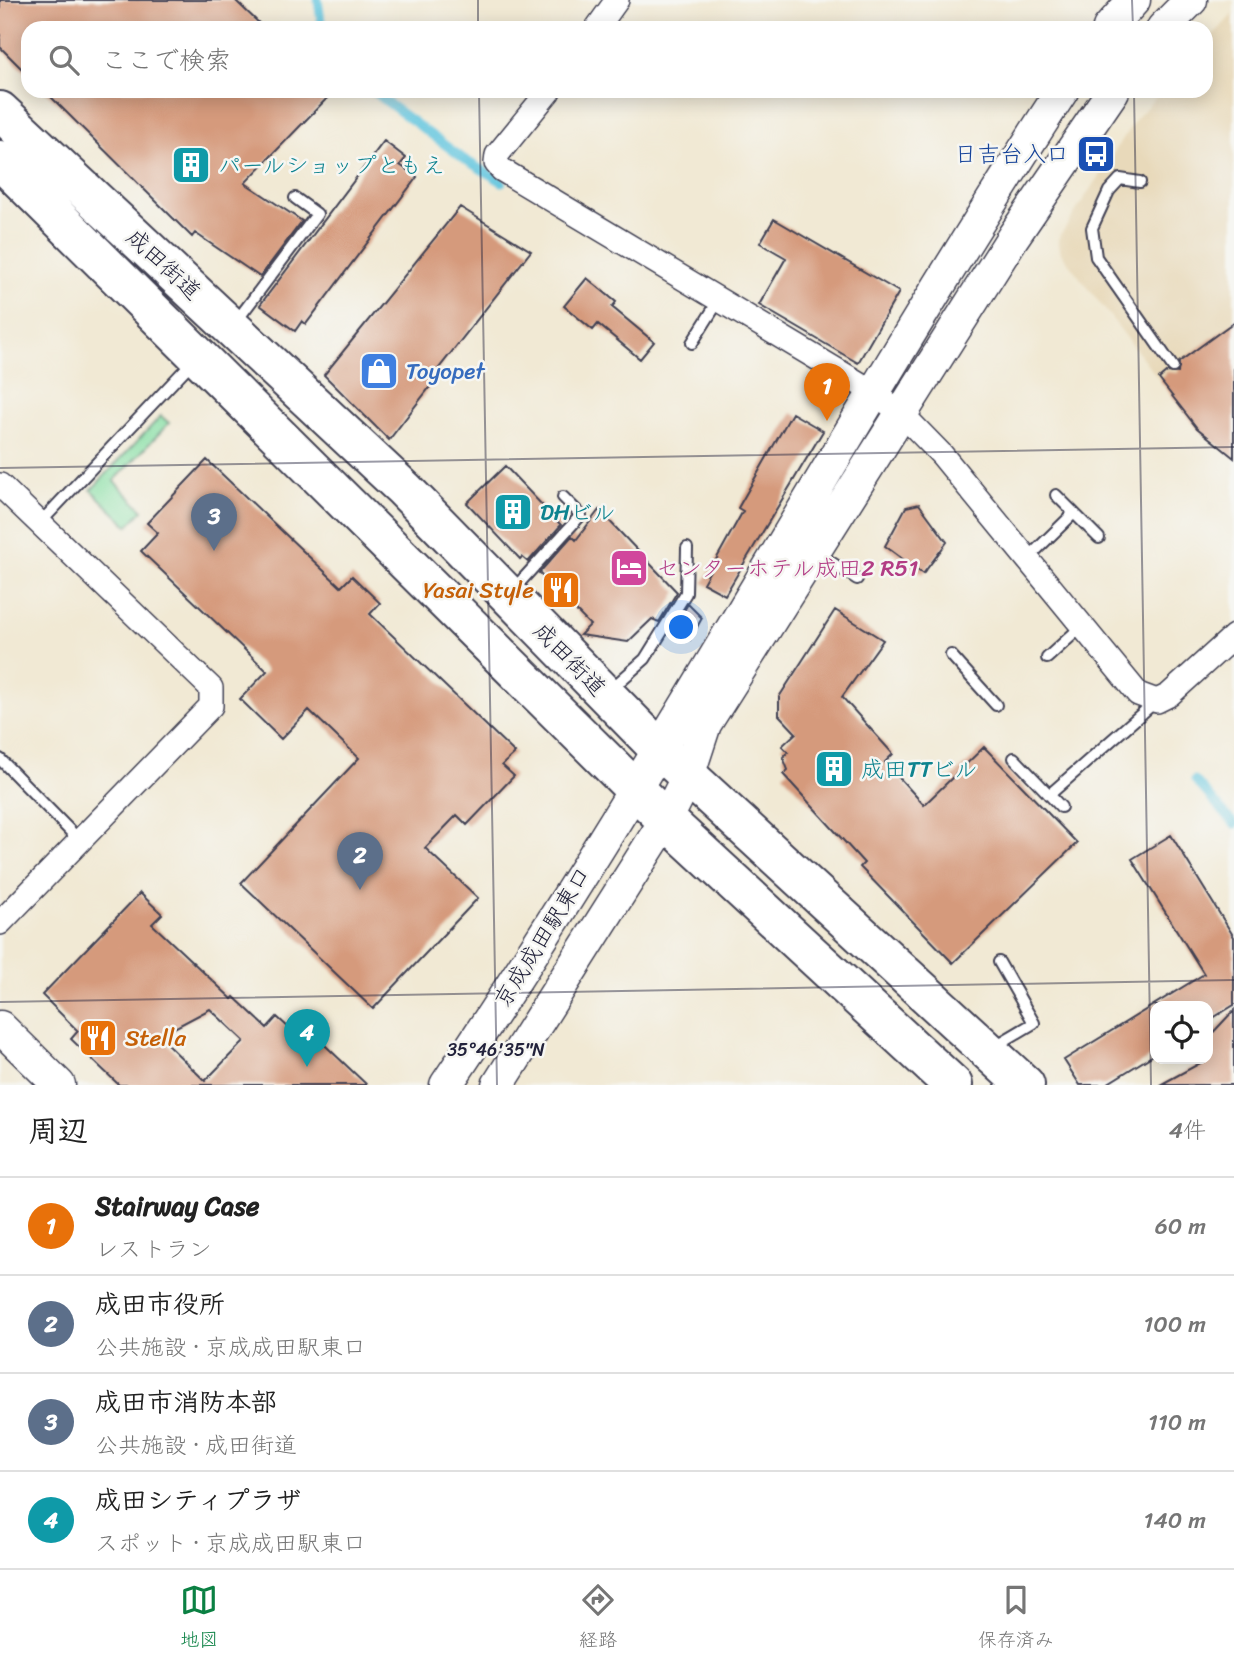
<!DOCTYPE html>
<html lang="ja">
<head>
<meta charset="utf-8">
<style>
	body { margin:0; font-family:Sriracha,"Klee One",sans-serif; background:#f2f2f2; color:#222 }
	.controls { position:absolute; right:21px; bottom:21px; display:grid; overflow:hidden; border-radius:14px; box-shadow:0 4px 18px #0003 }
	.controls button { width:63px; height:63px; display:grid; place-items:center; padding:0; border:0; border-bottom:2px solid #e0e0e0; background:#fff; color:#222; font:35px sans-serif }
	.you { position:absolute; left:682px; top:628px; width:24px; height:24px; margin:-18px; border:5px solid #fff; border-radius:50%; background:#1a73e8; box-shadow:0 0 0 10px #1a73e833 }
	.badge { display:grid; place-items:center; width:46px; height:46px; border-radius:50%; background:#0b8043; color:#fff; font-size:23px; font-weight:700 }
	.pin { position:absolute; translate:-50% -58px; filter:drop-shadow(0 2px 4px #0008) }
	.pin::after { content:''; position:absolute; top:37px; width:24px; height:21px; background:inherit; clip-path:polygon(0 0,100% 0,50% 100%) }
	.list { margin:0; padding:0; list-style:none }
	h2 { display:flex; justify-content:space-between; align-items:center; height:91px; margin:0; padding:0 28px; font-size:30px }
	h2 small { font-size:23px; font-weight:400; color:#767676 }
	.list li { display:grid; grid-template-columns:46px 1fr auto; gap:21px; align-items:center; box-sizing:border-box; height:98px; padding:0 28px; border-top:2px solid #e0e0e0 }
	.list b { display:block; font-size:26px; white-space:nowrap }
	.list p { margin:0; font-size:23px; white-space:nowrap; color:#767676 }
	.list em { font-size:23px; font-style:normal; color:#767676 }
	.icon { flex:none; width:38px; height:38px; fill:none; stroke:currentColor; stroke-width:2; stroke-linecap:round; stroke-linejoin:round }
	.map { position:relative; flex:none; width:1234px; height:1085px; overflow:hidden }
	.search { position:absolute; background:#fff; box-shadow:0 4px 18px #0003; left:21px; right:21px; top:21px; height:77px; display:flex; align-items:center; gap:18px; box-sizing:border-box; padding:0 24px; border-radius:21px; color:#767676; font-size:26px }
	.sheet { height:483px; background:#fff }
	nav { display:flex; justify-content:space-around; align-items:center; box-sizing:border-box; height:98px; border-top:2px solid #e0e0e0; background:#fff; font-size:19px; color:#767676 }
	nav a { display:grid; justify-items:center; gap:4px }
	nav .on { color:#0b8043 }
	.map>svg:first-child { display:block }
	.built { fill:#e8d9ba }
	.green { fill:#87dfa4; stroke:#548070; stroke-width:2 }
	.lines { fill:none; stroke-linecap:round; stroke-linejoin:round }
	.stream { stroke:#60c5de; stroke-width:9 }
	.building { fill:#d59a7c; fill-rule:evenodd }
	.lane-casing { stroke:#414052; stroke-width:14 }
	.street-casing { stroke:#414052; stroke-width:26 }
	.secondary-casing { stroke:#414052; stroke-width:35 }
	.highway-casing { stroke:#414052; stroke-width:42 }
	.lane { stroke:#fff; stroke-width:10 }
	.street { stroke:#fff; stroke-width:23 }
	.secondary { stroke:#fff; stroke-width:32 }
	.highway { stroke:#fff; stroke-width:38 }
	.ticks { fill:none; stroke:#22223b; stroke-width:2; stroke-opacity:0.45 }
	.labels { text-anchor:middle; stroke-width:5; stroke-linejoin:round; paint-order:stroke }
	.transit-label { font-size:23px; fill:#164399; stroke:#f6f6f2; text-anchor:end }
	.culture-label { font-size:23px; fill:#0d838f; stroke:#f6f6f2; text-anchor:start }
	.street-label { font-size:23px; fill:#22223b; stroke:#f6f6f2 }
	.shop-label { font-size:23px; fill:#366cbe; stroke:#f6f6f2; text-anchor:start }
	.hotel-label { font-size:23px; fill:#b23c85; stroke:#f6f6f2; text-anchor:start }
	.food-label { font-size:23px; fill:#c56008; stroke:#f6f6f2; text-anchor:end }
	.ticks-label { font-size:18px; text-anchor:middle; fill:#22223b; stroke:#f6f6f2; stroke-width:5; stroke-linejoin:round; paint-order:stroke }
</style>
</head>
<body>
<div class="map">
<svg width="1234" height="1085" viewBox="0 0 1234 1085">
	<rect width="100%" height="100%" fill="#f6f6f2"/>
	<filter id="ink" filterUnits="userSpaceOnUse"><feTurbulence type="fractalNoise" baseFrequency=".0143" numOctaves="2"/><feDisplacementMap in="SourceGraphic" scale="14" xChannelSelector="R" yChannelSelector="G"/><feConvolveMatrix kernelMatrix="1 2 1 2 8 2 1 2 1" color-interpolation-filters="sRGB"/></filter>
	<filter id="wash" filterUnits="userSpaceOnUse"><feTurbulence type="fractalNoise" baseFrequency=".00686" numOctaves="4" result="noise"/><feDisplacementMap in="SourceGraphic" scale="28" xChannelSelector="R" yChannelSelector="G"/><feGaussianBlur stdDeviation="1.57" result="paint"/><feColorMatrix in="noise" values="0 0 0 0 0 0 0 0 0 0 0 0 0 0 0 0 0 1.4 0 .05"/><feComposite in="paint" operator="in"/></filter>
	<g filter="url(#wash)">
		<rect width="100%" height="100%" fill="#f1e9d4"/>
		<!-- built -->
		<path class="built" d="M 1234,13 L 1234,458 L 1197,428 L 1061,253 L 1058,239 L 1135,120 L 1162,91 L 1206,91 L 1206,43 Z"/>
		<!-- green -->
		<path class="green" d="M 161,416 L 169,423 L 114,481 L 143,510 L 128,526 L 91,490 Z"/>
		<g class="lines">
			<!-- stream -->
			<path class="stream" d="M 318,0 L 322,28
				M 372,91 L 464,159 L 502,182
				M 1195,780 L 1234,824"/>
		</g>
		<g id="blocks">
			<!-- building -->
			<path class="building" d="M 0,0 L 235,0 L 264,28 L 28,28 L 28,75 L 0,47 Z
				M 45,91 L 334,91 L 245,183 L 302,221 L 260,277 L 195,233 L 192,237 Z
				M 384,141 L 406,158 L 400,165 L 417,177 L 306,324 L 302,321 L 295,331 L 260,305 Z
				M 460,207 L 531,251 L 436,372 L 439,375 L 389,440 L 324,375 Z
				M 774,219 L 899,292 L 858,363 L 759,305 L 786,258 L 760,243 Z
				M 587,278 L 616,302 L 612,307 L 654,342 L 640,359 L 598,324 L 593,330 L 564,306 Z
				M 1234,322 L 1234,458 L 1197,428 L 1159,379 L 1167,372 L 1178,373 L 1179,362 Z
				M 792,413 L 823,431 L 725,595 L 703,583 L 743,511 L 738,508 Z
				M 207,460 L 341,587 L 352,576 L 380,603 L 370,614 L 515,753 L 502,765 L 514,776 L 467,825 L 457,815 L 425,848 L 478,898 L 373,1009 L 241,883 L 359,758 L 309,710 L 281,739 L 240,699 L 267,671 L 141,551 L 158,533 L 147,523 Z
				M 505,466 L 561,525 L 528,562 L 522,557 L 520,559 L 467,503 Z
				M 919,504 L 947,542 L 923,574 L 885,546 L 906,507 Z
				M 599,510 L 677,592 L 659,622 L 652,619 L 628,642 L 580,635 L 590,625 L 539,573 L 572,536 L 576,540 Z
				M 688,604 L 702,618 L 690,640 L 672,630 Z
				M 835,610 L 883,640 L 842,697 L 893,754 L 885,762 L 924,805 L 984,747 L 1077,843 L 953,963 L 860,867 L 864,863 L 783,774 L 788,770 L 783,757 L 788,752 L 782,746 L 796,733 L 779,715 L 779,697 Z
				M 1171,835 L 1234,937 L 1234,1005 L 1208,1021 L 1208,1006 L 1155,1006 L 1155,1054 L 1105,1085 L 1080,1085 L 1064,1060 L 1204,974 L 1132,859 Z
				M 140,893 L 162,914 L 152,924 L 232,999 L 234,997 L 267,1028 L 277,1017 L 303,1041 L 311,1032 L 367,1085 L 119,1085 L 71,1039 L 78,1031 L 42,995 ZM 210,1009 L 244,1041 L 205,1081 L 159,1036 Z
				M 1234,1010 L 1234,1085 L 1160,1085 L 1208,1059 L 1208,1038 Z"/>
		</g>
	</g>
	<g filter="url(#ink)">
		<use href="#blocks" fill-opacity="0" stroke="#414052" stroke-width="2"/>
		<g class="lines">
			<!-- lane casing -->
			<g class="lane-casing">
				<path id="lane" d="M 1140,182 L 1120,179 L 1109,191 L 1092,228 L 1096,257 L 1173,367
					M 235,323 L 317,214 L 295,198
					M 692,343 L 719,300
					M 1056,495 L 1099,538
					M 39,524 L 193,361
					M 817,553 L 857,579
					M 1027,559 L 1074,513
					M 512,591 L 581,515 L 563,497
					M 951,655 L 996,705
					M 1047,658 L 1081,627
					M 610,690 L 645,659 L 686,593 L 687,548
					M 1014,758 L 1061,807
					M 0,759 L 79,840
					M 1049,795 L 1155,702
					M 995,1046 L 1034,1023 L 999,962"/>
			</g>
			<!-- street casing -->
			<g class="street-casing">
				<path id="street" d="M 597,28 L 617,0
					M 549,91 L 497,155 L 496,163 L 502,170 L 875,393 L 903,415 L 942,455 L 1138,694 L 1157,701 L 1169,695 L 1234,636
					M 0,485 L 211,688 L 211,706 L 0,923"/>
			</g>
			<!-- secondary casing -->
			<g class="secondary-casing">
				<path id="secondary" d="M 1109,28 L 1134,0
					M 1163,28 L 1191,0
					M 0,1027 L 59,1085
					M 446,1085 C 664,761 849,418 1062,91
					M 498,1085 L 666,820 L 688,776 L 705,724 L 1013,237 L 1113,91"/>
			</g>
			<!-- highway casing -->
			<g class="highway-casing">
				<path id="highway" d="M 0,111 L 404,489 L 660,750 L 1025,1085
					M 0,160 L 666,820 L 953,1085"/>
			</g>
			<!-- lane -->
			<use href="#lane" class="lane"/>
			<!-- street -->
			<use href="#street" class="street"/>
			<!-- secondary -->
			<use href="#secondary" class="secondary"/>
			<!-- highway -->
			<use href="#highway" class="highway"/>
		</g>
	</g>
	<!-- ticks -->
	<path class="ticks" d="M 478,0 L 478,28M 1132,0 L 1133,28M 479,91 L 497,1085M 1134,91 L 1151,1085M 0,468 L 1234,447M 0,1002 L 1234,980"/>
	<!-- icons -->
	<defs>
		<g id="bus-square" transform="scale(2.0125)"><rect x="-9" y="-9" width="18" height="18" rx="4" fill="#1a4fb4" stroke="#f6f6f2"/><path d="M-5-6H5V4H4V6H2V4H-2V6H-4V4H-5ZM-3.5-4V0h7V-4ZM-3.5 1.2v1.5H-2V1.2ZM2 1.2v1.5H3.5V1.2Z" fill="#fff"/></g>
		<g id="building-square" transform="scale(2.0125)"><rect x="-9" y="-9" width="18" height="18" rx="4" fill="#0f9aa8" stroke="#f6f6f2"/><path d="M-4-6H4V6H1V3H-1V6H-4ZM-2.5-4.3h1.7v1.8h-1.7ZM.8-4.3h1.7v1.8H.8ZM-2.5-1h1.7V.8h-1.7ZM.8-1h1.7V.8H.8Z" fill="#fff"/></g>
		<g id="shop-square" transform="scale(2.0125)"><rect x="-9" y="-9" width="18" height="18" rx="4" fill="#3f7fe0" stroke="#f6f6f2"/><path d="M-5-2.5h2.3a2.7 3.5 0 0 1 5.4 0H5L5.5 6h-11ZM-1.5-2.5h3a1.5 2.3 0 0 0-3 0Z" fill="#fff"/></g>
		<g id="hotel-square" transform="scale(2.0125)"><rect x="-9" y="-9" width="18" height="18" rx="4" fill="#d1479c" stroke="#f6f6f2"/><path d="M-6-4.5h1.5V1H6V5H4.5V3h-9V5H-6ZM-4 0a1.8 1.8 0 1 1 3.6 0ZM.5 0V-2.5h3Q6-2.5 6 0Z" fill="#fff"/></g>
		<g id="restaurant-square" transform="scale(2.0125)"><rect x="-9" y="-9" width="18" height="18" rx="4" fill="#e8710a" stroke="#f6f6f2"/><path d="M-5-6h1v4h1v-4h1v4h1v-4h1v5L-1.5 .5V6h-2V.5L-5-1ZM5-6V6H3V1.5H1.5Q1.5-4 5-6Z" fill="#fff"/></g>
	</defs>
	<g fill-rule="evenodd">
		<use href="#bus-square" x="1096" y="154"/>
		<use href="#building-square" x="191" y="165"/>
		<use href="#shop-square" x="379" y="371"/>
		<use href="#building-square" x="513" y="512"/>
		<use href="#hotel-square" x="629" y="568"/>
		<use href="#restaurant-square" x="561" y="590"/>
		<use href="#building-square" x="834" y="769"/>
		<use href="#restaurant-square" x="98" y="1038"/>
	</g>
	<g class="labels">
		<!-- transit labels -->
		<g class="transit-label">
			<text x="1069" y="162">日吉台入口</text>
		</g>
		<!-- culture labels -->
		<g class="culture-label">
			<text x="218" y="173">パールショップともえ</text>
			<text x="540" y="520">DHビル</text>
			<text x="861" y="777">成田TTビル</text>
		</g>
		<!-- street labels -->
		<g class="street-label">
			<text transform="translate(164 264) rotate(43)" y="8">成田街道</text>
			<text transform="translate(570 659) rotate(46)" y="8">成田街道</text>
			<text transform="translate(542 937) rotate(-58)" y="8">京成成田駅東口</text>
		</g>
		<!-- shop labels -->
		<g class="shop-label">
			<text x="406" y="379">Toyopet</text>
		</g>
		<!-- hotel labels -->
		<g class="hotel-label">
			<text x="656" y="576">センターホテル成田2 R51</text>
		</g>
		<!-- food labels -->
		<g class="food-label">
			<text x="534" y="598">Yasai Style</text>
			<text x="125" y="1046" text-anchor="start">Stella</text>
		</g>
	</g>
	<g class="ticks-label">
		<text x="496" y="1056">35°46'35"N</text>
	</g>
</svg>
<div class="controls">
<button><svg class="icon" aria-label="locate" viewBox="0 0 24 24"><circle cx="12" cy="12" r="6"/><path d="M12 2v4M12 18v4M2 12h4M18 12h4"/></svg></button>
</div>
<div class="you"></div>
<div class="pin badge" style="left:827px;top:421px;background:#e8710a">1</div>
<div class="pin badge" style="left:360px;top:890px;background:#5c6f8a">2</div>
<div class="pin badge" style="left:214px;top:551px;background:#5c6f8a">3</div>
<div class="pin badge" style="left:307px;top:1067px;background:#0f9aa8">4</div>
<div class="search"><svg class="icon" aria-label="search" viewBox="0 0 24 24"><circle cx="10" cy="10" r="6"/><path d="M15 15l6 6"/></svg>ここで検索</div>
</div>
<section class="sheet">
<h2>周辺<small>4件</small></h2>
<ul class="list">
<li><span class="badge" style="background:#e8710a">1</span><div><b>Stairway Case</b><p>レストラン</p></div><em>60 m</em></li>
<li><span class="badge" style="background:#5c6f8a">2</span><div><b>成田市役所</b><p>公共施設 · 京成成田駅東口</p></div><em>100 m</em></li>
<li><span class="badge" style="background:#5c6f8a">3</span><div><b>成田市消防本部</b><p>公共施設 · 成田街道</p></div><em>110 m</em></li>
<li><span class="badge" style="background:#0f9aa8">4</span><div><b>成田シティプラザ</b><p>スポット · 京成成田駅東口</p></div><em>140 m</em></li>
</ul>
</section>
<nav>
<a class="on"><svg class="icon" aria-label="map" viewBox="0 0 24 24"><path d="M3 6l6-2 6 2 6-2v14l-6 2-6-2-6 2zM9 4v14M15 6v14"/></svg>地図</a>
<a><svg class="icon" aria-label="directions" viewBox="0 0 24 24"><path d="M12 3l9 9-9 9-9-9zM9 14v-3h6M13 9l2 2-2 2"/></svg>経路</a>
<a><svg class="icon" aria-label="saved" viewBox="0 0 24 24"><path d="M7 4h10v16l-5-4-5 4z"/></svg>保存済み</a>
</nav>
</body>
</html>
